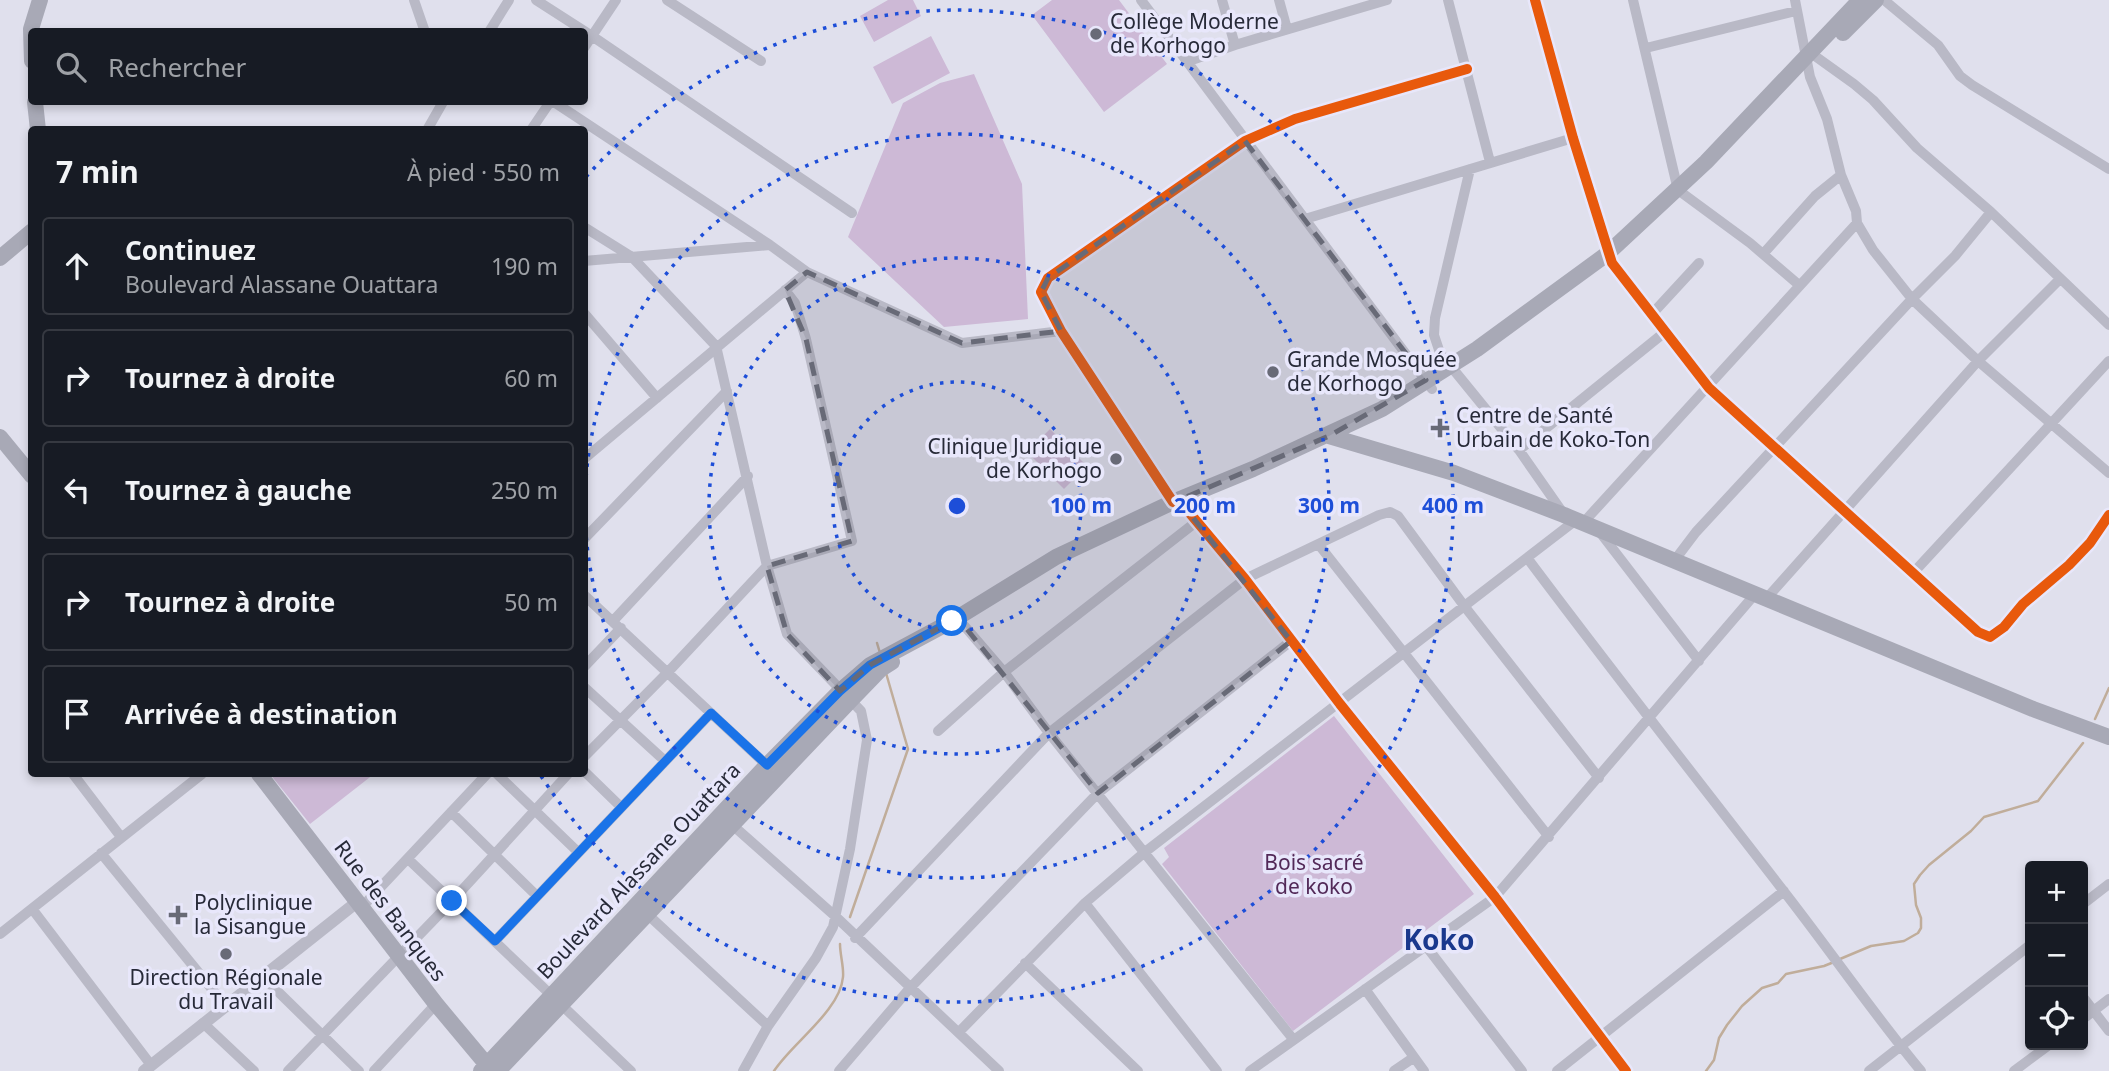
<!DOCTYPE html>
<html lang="fr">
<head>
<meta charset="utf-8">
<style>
	body { margin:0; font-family:"Noto Sans",sans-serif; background:#242831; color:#f1f3f6 }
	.controls { position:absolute; right:21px; bottom:21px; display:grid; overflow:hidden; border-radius:7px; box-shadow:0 4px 10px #0003 }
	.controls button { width:63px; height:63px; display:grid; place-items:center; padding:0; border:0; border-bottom:2px solid #363941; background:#171b24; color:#f1f3f6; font:35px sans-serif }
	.stop { position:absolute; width:21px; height:21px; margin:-16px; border:5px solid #1a73e8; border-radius:50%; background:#fff }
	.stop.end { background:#1a73e8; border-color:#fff; box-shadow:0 2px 7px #0008 }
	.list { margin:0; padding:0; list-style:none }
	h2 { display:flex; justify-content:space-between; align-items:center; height:91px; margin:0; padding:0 28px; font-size:30px }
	h2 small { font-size:23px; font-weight:400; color:#9ea1a6 }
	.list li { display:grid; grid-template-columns:46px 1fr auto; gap:21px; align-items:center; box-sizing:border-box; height:98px; margin:0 14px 14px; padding:0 14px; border:2px solid #363941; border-radius:7px }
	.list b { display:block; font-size:26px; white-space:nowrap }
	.list p { margin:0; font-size:23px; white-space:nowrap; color:#9ea1a6 }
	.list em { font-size:23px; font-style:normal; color:#9ea1a6 }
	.icon { flex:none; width:38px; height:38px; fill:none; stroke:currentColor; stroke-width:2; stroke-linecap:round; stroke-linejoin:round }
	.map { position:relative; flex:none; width:2109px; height:1071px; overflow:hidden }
	.search { position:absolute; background:#171b24; box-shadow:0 4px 10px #0003; left:28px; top:28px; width:560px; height:77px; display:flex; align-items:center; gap:18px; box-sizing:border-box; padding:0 24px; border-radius:7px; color:#9ea1a6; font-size:26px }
	.panel { position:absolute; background:#171b24; box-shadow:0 4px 10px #0003; left:28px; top:126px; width:560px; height:651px; border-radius:7px }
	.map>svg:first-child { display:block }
	.green { fill:#cdb9d6 }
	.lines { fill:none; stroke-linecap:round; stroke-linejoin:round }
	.stream { stroke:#c0ad9a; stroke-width:2.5 }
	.minor { stroke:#b9b9c6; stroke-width:10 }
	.tertiary { stroke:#b9b9c6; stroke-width:12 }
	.primary { stroke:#a8a9b6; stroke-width:16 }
	.cycleway-casing { stroke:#e8e7fb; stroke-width:15 }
	.cycleway { stroke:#e8590c; stroke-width:10 }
	.route { stroke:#1a73e8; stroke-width:9 }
	.marked { fill:#686a77; fill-opacity:0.2; stroke:#686a77; stroke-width:5; stroke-dasharray:14 9; stroke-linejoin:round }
	.ring { fill:none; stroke:#1d4ed8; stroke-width:3.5; stroke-dasharray:3.5 7 }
	.poi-dot { fill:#686a77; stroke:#e8e7fb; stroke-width:2.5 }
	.labels { text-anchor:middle; stroke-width:7; stroke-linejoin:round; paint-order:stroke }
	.poi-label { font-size:21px; fill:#272a38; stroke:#e8e7fb; text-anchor:start }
	.park-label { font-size:21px; fill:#522958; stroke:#e8e7fb }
	.street-label { font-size:21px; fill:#272a38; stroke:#e8e7fb }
	.district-label { font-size:28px; font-weight:bold; fill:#1a388d; stroke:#e8e7fb }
	.centre { fill:#1d4ed8; stroke:#e8e7fb; stroke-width:3.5 }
	.ring-label { font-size:21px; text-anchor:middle; font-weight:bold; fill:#1d4ed8; stroke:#e8e7fb; stroke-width:7; stroke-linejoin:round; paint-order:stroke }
</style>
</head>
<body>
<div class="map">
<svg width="2109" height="1071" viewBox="0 0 2109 1071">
	<rect width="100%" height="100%" fill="#e0e0ed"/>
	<!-- green -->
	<path class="green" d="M 888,0 L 913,0 L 921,16 L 874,42 L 860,16 Z
		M 1052,0 L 1119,0 L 1167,64 L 1104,112 L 1032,15 Z
		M 931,36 L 950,73 L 892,104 L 873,67 Z
		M 974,74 L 1022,184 L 1028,319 L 944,327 L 848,237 L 903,103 L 940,83 Z
		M 1050,429 L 1087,466 L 1064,489 L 1027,452 Z
		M 1334,716 L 1474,894 L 1293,1031 L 1162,864 L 1169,857 L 1164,848 Z
		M 270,774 L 374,774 L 310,824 Z"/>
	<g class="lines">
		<!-- stream -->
		<path class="stream" d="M 877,643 L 880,653
			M 2095,719 L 2109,688
			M 850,917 L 908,749 L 886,673
			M 1840,959 L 1871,946 L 1904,941 L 1918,933 L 1921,928 L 1921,918 L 1916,905 L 1914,884 L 1920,875 L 1929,865 L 1971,831 L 1984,817 L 2038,801 L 2083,743
			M 774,1071 C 792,1043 840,1011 843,977 C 844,967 840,955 840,944
			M 1706,1071 L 1714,1060 L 1719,1038 L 1727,1025 L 1742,1006 L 1762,988 L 1778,983 L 1786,974 L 1824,966 L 1834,962"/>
		<!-- minor -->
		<path class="minor" d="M 414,0 L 425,32
			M 536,0 L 592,36 L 852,213
			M 667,0 L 761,61
			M 1141,0 L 1432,389
			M 1222,0 L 1235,45
			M 1279,0 L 1287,29
			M 1448,0 L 1490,162
			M 1535,0 L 1573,138 L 1612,263 L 1709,388 L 1978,632 L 1990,637 L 2004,627 L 2023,604 L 2069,565 L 2090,543 L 2109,515
			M 1633,0 L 1678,190 L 1750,243 L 1799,285
			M 1795,0 L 1810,77 L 1827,119 L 1841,175 L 1856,211 L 1857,223 L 1873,250 L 1912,299 L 1978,361 L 2109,473
			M 1884,0 L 1938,45 L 1960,76 L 1972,85 L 2109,169
			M 489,32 L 509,0
			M 584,48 L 616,0
			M 1646,48 L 1796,11
			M 1808,51 L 1854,84 L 1873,100 L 1917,148 L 1991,212 L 2109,325
			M 1189,61 L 1235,45 L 1387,0
			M 554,102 L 770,245 L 807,272 L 962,343 L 1061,331
			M 427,130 L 443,102
			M 531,130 L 550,102
			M 1470,169 L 1435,318 L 1434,335 L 1440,353 L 1519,450 L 1563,513
			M 1305,219 L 1573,138
			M 584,227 L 632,257 L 716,346 L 767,566 L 787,634 L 861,711 L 867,740 L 850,849 L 833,927 L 816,958 L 768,1026 L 743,1071
			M 1763,254 L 1815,196 L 1841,175
			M 584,261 L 770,245
			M 584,313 L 657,398
			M 1652,314 L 1699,263
			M 1519,450 L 1665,332
			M 584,459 L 807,272
			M 1173,502 L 1061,331 L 1041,292 L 1048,278 L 1245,141 L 1295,119 L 1467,69
			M 1583,523 L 1857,223
			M 1599,531 L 1699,661
			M 584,539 L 727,391
			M 1319,545 L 1549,837
			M 1528,559 C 1611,670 1697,779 1782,889 C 1829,949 1872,1012 1921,1071
			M 1674,561 L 1696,532 L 1912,299 L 1955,256 L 1991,212
			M 1914,572 L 2109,361
			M 584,595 L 771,769
			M 1766,599 L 1978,361 L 2060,279
			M 613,621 L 748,476
			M 952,621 L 961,622 L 1004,672 L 1049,733 L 1293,1039
			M 584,667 L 621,628
			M 584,687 L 665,761
			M 938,731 L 1004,672 L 1196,522
			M 584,757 L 668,672 L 767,566 L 852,541 L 806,339 L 795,303 L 785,290
			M 584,771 L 621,807
			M 73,774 L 121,837
			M 497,774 L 578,852
			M 451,812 L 537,896
			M 729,822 L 835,916 L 999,1071
			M 101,853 L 225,1005
			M 408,859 L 631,1071
			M 1085,903 L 1217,1071
			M 2083,904 L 2109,884
			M 361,908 L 487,774
			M 33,910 L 151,1065
			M 645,912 L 768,1026
			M 0,934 L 202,774
			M 855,938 L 1049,733 L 1245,579 L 1379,515 L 1390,512 L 1398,516 L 1465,607 L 1599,778
			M 495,941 L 711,713
			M 1426,946 L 1522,1071
			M 1025,963 L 1138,1071
			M 262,976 L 359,1071
			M 1365,989 L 1424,1071
			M 2083,997 L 2109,1031
			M 2083,1019 L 2109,999
			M 203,1023 L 254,1071
			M 959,1032 L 1085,903 L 1145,852 L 1576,520
			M 288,1071 L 452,901 L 568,774
			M 374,1071 L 436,1004
			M 839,1071 L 910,988 L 1098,793 L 1291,641
			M 1250,1071 L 1495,897 L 1756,593
			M 1394,1071 L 1413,1058
			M 1557,1071 L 1784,891
			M 1869,1071 L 2030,945
			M 2014,1071 L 2049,1045"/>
		<!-- tertiary -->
		<path class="tertiary" d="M 1173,502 L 1183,505 L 1245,579 L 1340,704 L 1495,897 L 1626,1071
			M 144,1071 L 357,902"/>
		<!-- primary -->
		<path class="primary" d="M 1843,33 L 1876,0
			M 32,61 L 31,29 L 40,0
			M 35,102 L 38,130
			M 0,258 L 32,231
			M 1329,436 L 1454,473 L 1564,515 L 2033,709 L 2109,737
			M 0,437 L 32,476
			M 259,774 L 436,1004 L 492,1071
			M 481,1071 L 767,765 L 840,691 L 870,665 L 952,621 L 1056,557 L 1173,502 L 1253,469 L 1382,409 L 1477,349 L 1607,254 L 1706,162 L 1860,0
			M 498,1071 L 851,700 L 881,669 L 892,662"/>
		<!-- cycleway casing -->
		<g class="cycleway-casing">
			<path id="cycleway" d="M 1535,0 L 1573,138 L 1612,263 L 1709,388 L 1978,632 L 1990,637 L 2004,627 L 2023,604 L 2069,565 L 2090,543 L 2109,515
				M 1467,69 L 1295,119 L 1245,141 L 1048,278 L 1041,292 L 1061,331 L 1173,502 L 1183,505 L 1245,579 L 1340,704 L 1495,897 L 1626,1071"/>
		</g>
		<!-- cycleway -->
		<use href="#cycleway" class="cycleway"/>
	</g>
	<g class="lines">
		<!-- route -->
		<path class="route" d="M 452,901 L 495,941 L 711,713 L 767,765 L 840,691 L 870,665 L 952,621"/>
	</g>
	<!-- marked area -->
	<path class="marked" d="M 1245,141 L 1426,380 L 1329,436 L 1179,500 L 1291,641 L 1098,793 L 958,618 L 870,665 L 840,691 L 787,634 L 767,566 L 852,541 L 806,339 L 785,290 L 807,272 L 962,343 L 1061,331 L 1041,292 L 1048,278 Z"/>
	<!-- distance rings -->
	<g class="ring">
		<circle cx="957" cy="506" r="124"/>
		<circle cx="957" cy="506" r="248"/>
		<circle cx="957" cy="506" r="372"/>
		<path d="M586 177A496 496 0 1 1 541 776"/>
	</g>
	<!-- markers -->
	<g class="poi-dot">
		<circle cx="1096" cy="34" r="7"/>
		<circle cx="1273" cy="372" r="7"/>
		<path d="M1436.5 417.5h7v7h7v7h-7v7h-7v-7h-7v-7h7z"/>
		<circle cx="1116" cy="459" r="7"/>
		<path d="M174.5 904.5h7v7h7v7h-7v7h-7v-7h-7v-7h7z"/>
		<circle cx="226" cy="954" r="7"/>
	</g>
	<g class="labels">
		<!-- poi labels -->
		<g class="poi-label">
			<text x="1110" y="29">Collège Moderne<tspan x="1110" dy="24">de Korhogo</tspan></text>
			<text x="1287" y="367">Grande Mosquée<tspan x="1287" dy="24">de Korhogo</tspan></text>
			<text x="1456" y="423">Centre de Santé<tspan x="1456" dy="24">Urbain de Koko-Ton</tspan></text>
			<text x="1102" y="454" text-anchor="end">Clinique Juridique<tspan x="1102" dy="24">de Korhogo</tspan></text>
			<text x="194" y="910">Polyclinique<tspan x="194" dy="24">la Sisangue</tspan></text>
			<text x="226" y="985" text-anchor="middle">Direction Régionale<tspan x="226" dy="24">du Travail</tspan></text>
		</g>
		<!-- park labels -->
		<g class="park-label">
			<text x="1314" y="870">Bois sacré<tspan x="1314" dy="24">de koko</tspan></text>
		</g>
		<!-- street labels -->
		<g class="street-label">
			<text transform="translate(639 871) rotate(-47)" y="7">Boulevard Alassane Ouattara</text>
			<text transform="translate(390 911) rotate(53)" y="7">Rue des Banques</text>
		</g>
		<!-- district labels -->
		<g class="district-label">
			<text x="1439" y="950">Koko</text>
		</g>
	</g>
	<circle cx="957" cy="506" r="10" class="centre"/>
	<g class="ring-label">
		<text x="1081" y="513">100 m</text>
		<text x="1205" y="513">200 m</text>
		<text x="1329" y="513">300 m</text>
		<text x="1453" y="513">400 m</text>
	</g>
</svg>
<div class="controls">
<button>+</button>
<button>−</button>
<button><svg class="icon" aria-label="locate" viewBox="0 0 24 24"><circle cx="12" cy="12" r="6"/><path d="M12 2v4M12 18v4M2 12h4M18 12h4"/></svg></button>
</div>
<div class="stop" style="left:952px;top:621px"></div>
<div class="stop end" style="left:452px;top:901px"></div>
<div class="search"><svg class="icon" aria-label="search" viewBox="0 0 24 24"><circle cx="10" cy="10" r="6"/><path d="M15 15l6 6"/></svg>Rechercher</div>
<section class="panel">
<h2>7 min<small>À pied · 550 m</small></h2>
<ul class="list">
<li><svg class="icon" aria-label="ahead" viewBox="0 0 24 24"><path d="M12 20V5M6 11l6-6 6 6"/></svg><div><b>Continuez</b><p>Boulevard Alassane Ouattara</p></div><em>190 m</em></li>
<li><svg class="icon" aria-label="right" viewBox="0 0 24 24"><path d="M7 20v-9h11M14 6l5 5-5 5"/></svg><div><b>Tournez à droite</b></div><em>60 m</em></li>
<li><svg class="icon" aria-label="left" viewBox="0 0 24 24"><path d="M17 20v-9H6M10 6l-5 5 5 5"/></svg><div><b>Tournez à gauche</b></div><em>250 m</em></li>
<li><svg class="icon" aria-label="right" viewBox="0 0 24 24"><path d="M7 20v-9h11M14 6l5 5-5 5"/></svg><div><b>Tournez à droite</b></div><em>50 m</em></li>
<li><svg class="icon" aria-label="arrive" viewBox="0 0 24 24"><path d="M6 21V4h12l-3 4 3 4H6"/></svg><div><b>Arrivée à destination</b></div></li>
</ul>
</section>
</div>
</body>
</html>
